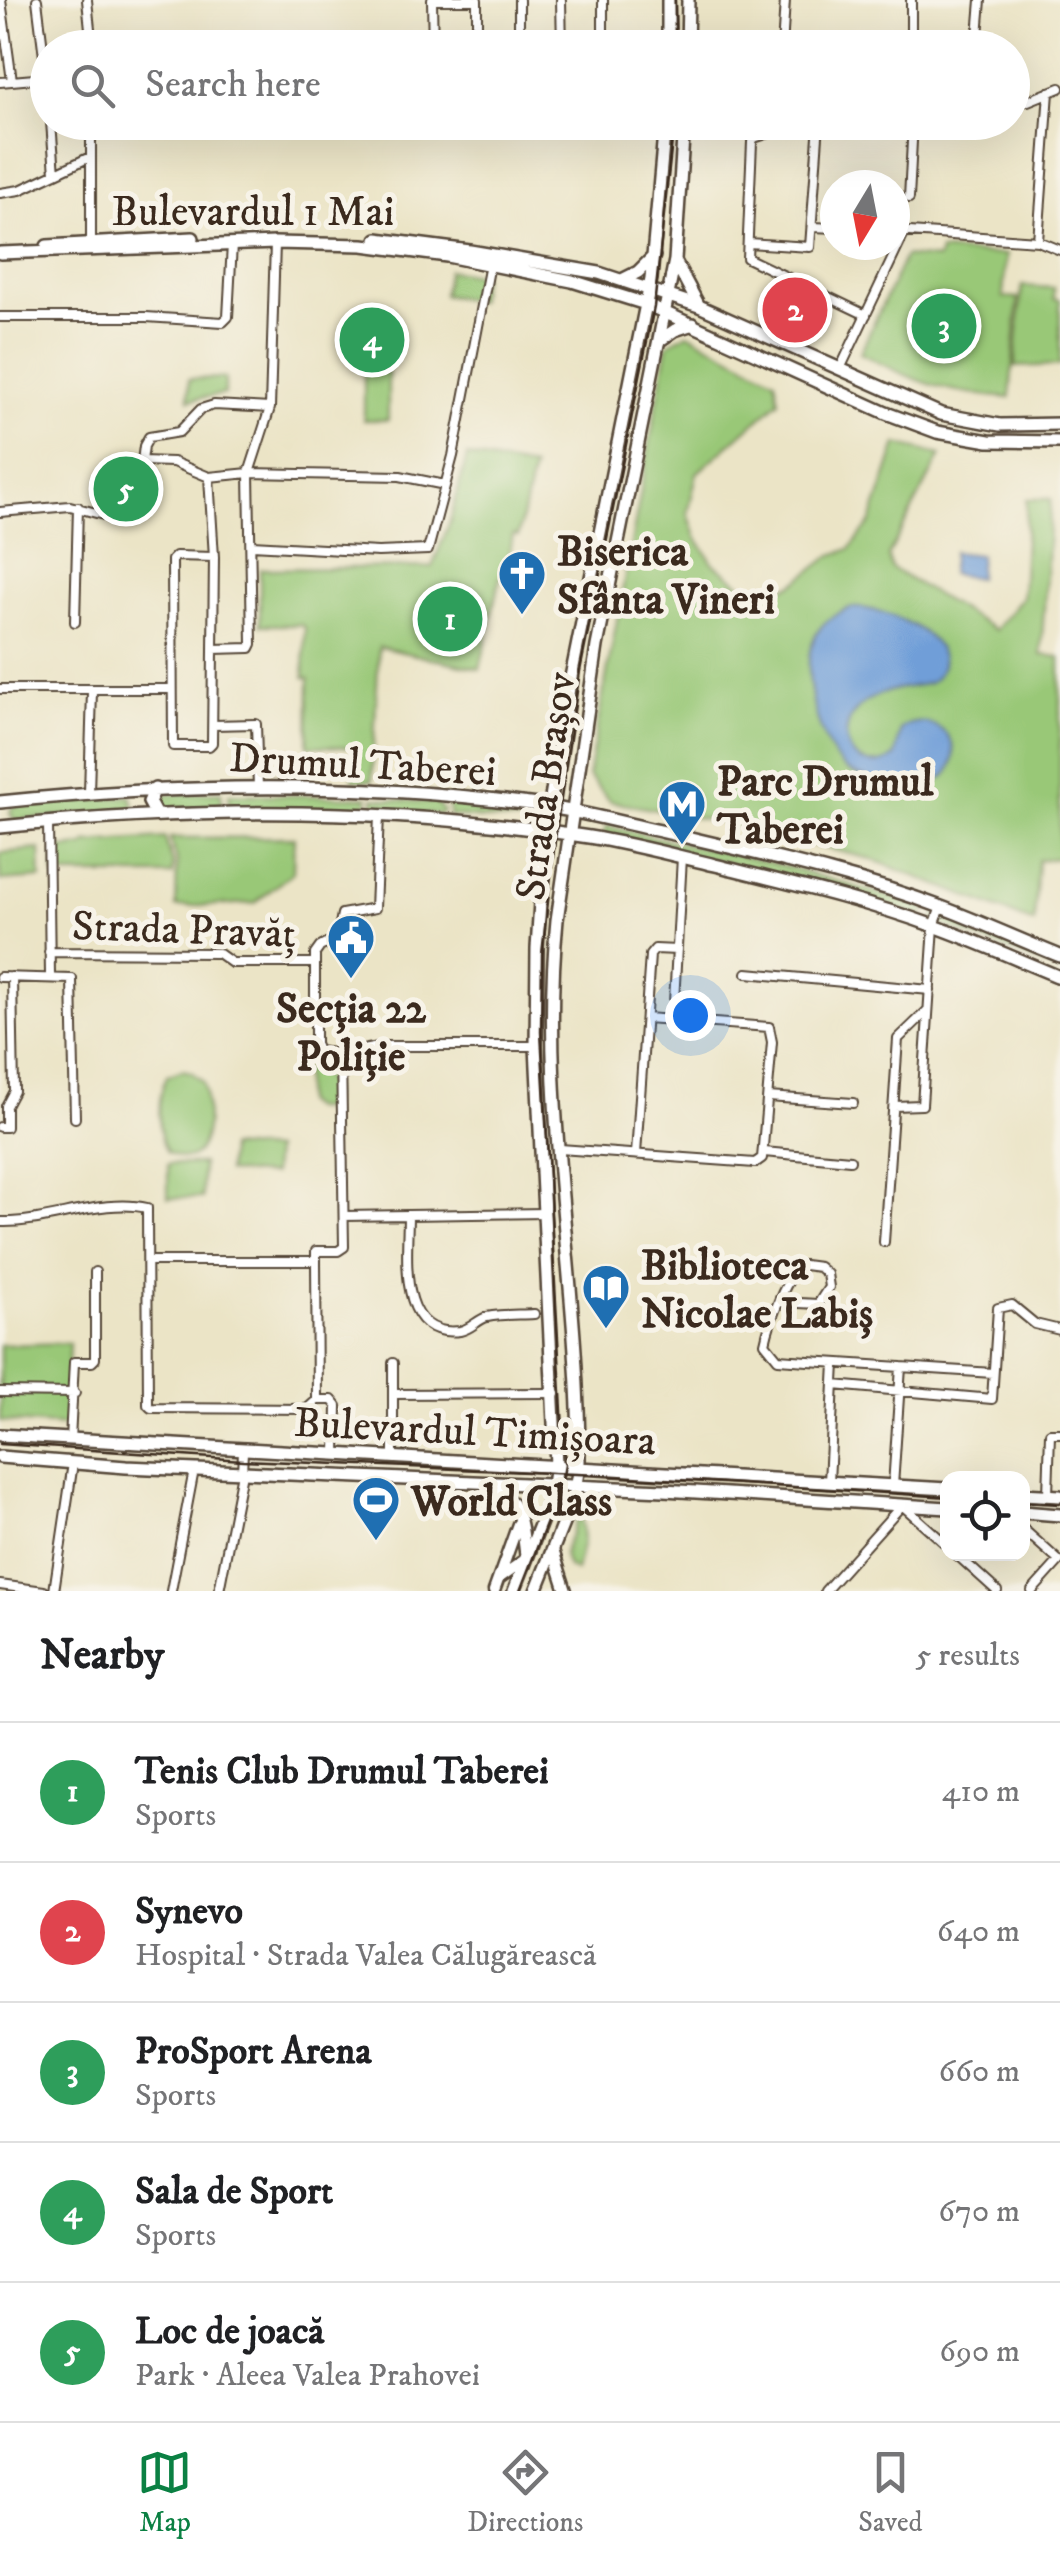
<!DOCTYPE html>
<html lang="en">
<head>
<meta charset="utf-8">
<style>
	body { margin:0; font-family:"IM FELL DW Pica",serif; background:#f2f2f2; color:#202124 }
	.controls { position:absolute; right:30px; bottom:30px; display:grid; overflow:hidden; border-radius:20px; box-shadow:0 10px 40px #0002 }
	.controls button { width:90px; height:90px; display:grid; place-items:center; padding:0; border:0; border-bottom:2px solid #e0e0e0; background:#fff; color:#202124; font:50px sans-serif }
	.compass { position:absolute; left:820px; top:170px; width:90px; height:90px; border-radius:50%; background:#fff; box-shadow:0 10px 40px #0002; rotate:190deg }
	.you { position:absolute; left:690px; top:1015px; width:35px; height:35px; margin:-25px; border:8px solid #fff; border-radius:50%; background:#1a73e8; box-shadow:0 0 0 15px #1a73e833 }
	.badge { display:grid; place-items:center; width:65px; height:65px; border-radius:50%; background:#0b8043; color:#fff; font-size:32px; font-weight:700 }
	.pin { position:absolute; translate:-50% -50%; border:5px solid #fff; box-shadow:0 2px 10px #0006 }
	.list { margin:0; padding:0; list-style:none }
	h2 { display:flex; justify-content:space-between; align-items:center; height:130px; margin:0; padding:0 40px; font-size:42px }
	h2 small { font-size:32px; font-weight:400; color:#757577 }
	.list li { display:grid; grid-template-columns:65px 1fr auto; gap:30px; align-items:center; box-sizing:border-box; height:140px; padding:0 40px; border-top:2px solid #e0e0e0 }
	.list b { display:block; font-size:38px; white-space:nowrap }
	.list p { margin:0; font-size:32px; white-space:nowrap; color:#757577 }
	.list em { font-size:32px; font-style:normal; color:#757577 }
	.icon { flex:none; width:55px; height:55px; fill:none; stroke:currentColor; stroke-width:2; stroke-linecap:round; stroke-linejoin:round }
	.map { position:relative; flex:none; width:1060px; height:1591px; overflow:hidden }
	.search { position:absolute; background:#fff; box-shadow:0 10px 40px #0002; left:30px; right:30px; top:30px; height:110px; display:flex; align-items:center; gap:25px; box-sizing:border-box; padding:0 35px; border-radius:55px; color:#757577; font-size:38px }
	.sheet { height:830px; background:#fff }
	nav { display:flex; justify-content:space-around; align-items:center; box-sizing:border-box; height:140px; border-top:2px solid #e0e0e0; background:#fff; font-size:28px; color:#757577 }
	nav a { display:grid; justify-items:center; gap:5px }
	nav .on { color:#0b8043 }
	.map>svg:first-child { display:block }
	.green { fill:#99c877; stroke:#6a794a; stroke-width:2.5 }
	.water { fill:#709ed8; stroke:#56647b; stroke-width:2.5 }
	.lines { fill:none; stroke-linecap:round; stroke-linejoin:round }
	.minor-casing { stroke:#554637; stroke-width:12 }
	.tertiary-casing { stroke:#554637; stroke-width:15 }
	.secondary-casing { stroke:#554637; stroke-width:16 }
	.minor { stroke:#fff; stroke-width:8 }
	.tertiary { stroke:#fff; stroke-width:10 }
	.secondary { stroke:#fff; stroke-width:11 }
	.tram { stroke:#3b2a1e; stroke-width:2.5 }
	.labels { text-anchor:middle; stroke-width:10; stroke-linejoin:round; paint-order:stroke }
	.street-label { font-size:42px; fill:#3b2a1e; stroke:#f7f3e8 }
	.poi-label { font-size:42px; font-weight:bold; fill:#3b2a1e; stroke:#f7f3e8; text-anchor:start }
</style>
</head>
<body>
<div class="map">
<svg width="1060" height="1591" viewBox="0 0 1060 1591">
	<rect width="100%" height="100%" fill="#f7f3e8"/>
	<filter id="ink" filterUnits="userSpaceOnUse"><feTurbulence type="fractalNoise" baseFrequency=".01" numOctaves="2"/><feDisplacementMap in="SourceGraphic" scale="20" xChannelSelector="R" yChannelSelector="G"/><feConvolveMatrix kernelMatrix="1 2 1 2 8 2 1 2 1" color-interpolation-filters="sRGB"/></filter>
	<filter id="wash" filterUnits="userSpaceOnUse"><feTurbulence type="fractalNoise" baseFrequency=".0048" numOctaves="4" result="noise"/><feDisplacementMap in="SourceGraphic" scale="40" xChannelSelector="R" yChannelSelector="G"/><feGaussianBlur stdDeviation="2.25" result="paint"/><feColorMatrix in="noise" values="0 0 0 0 0 0 0 0 0 0 0 0 0 0 0 0 0 1.4 0 .05"/><feComposite in="paint" operator="in"/></filter>
	<g filter="url(#wash)">
		<rect width="100%" height="100%" fill="#ebe4c6"/>
		<!-- green -->
		<path class="green" d="M 940,251 L 1006,255 L 1003,297 L 1018,298 L 1010,398 C 945,393 917,383 860,353 L 905,256 L 938,259 Z
			M 448,270 L 482,276 L 477,301 L 443,295 Z
			M 1022,286 L 1054,288 L 1054,299 L 1060,300 L 1060,365 L 1015,367 Z
			M 688,333 L 775,379 L 779,401 L 697,473 L 688,513 L 696,537 L 713,563 L 751,592 L 773,592 L 792,585 L 832,555 L 850,549 L 871,522 L 897,444 L 941,455 L 888,556 L 891,568 L 995,630 L 1022,597 L 1027,499 L 1051,499 L 1041,655 L 1060,657 L 1060,858 L 1038,860 L 1034,923 L 871,859 L 719,822 L 610,801 L 588,776 L 668,344 Z
			M 364,372 L 388,372 L 388,420 L 364,420 Z
			M 225,378 L 225,394 L 189,400 L 189,379 Z
			M 467,456 L 533,468 L 518,536 L 513,535 L 505,578 L 500,577 L 480,669 L 379,647 L 372,781 L 353,780 L 354,747 L 308,746 L 309,678 L 304,677 L 305,628 L 301,625 L 260,625 L 260,569 L 432,567 L 450,521 Z
			M 221,792 L 222,808 L 159,810 L 154,798 L 156,795 Z
			M 229,794 L 368,797 L 368,812 L 229,809 Z
			M 131,796 L 134,806 L 129,811 L 15,820 L 10,814 L 12,806 Z
			M 374,798 L 437,803 L 443,811 L 441,814 L 374,813 Z
			M 449,800 L 529,810 L 527,822 L 449,816 Z
			M 606,826 L 784,866 L 923,906 L 927,913 L 919,916 L 798,879 L 604,835 Z
			M 294,837 L 293,872 L 255,903 L 176,907 L 177,861 L 170,838 Z
			M 165,838 L 173,863 L 172,875 L 54,875 L 54,849 L 85,846 L 86,843 Z
			M 40,849 L 41,878 L 0,881 L 0,853 Z
			M 936,913 L 1060,962 L 1060,971 L 937,923 L 933,918 Z
			M 304,1069 L 317,1069 L 331,1086 L 331,1101 L 326,1102 L 326,1109 L 312,1109 L 304,1103 Z
			M 182,1070 L 191,1072 L 203,1082 C 210,1107 212,1179 167,1152 C 156,1134 157,1094 167,1076 Z
			M 229,1147 L 274,1150 L 272,1175 L 227,1172 Z
			M 168,1164 L 202,1164 L 202,1198 L 168,1198 Z
			M 69,1343 L 66,1426 L 0,1421 L 0,1345 Z
			M 581,1509 L 583,1541 L 576,1571 L 568,1567 L 563,1554 Z"/>
		<!-- water -->
		<path class="water" d="M 953,552 L 980,555 L 978,578 L 950,574 Z
			M 850,608 C 883,604 976,645 930,683 C 913,687 892,688 876,696 C 822,722 850,783 895,757 L 901,729 C 926,710 965,736 951,767 C 938,798 874,783 851,772 C 820,757 801,673 812,644 C 818,625 832,615 850,608 Z"/>
	</g>
	<g filter="url(#ink)">
		<g class="lines">
			<!-- minor casing -->
			<g class="minor-casing">
				<path id="minor" d="M 1,0 L 12,81
					M 37,0 L 48,89
					M 87,0 L 92,48
					M 432,0 L 433,48
					M 433,0 L 474,0
					M 477,0 L 477,48
					M 519,0 L 519,48
					M 561,0 L 562,48
					M 603,0 L 603,48
					M 911,0 L 911,42 L 977,47
					M 782,48 L 785,0
					M 977,48 L 981,0
					M 0,82 L 46,78
					M 1012,102 L 1028,101 L 1060,88
					M 51,122 L 55,173
					M 91,122 L 91,242
					M 778,122 L 769,133 L 754,138 L 752,142 L 747,258 L 866,315
					M 0,193 L 20,190 L 90,157
					M 909,198 L 913,122
					M 813,227 L 835,228
					M 895,231 L 1038,241 L 1060,250
					M 1038,241 L 1049,92
					M 748,243 L 810,247 L 819,122
					M 0,317 L 146,317 L 223,322 L 228,317 L 232,244
					M 840,369 L 905,232
					M 141,461 L 173,462 L 209,477 L 249,473 L 400,476 L 445,485
					M 209,477 L 214,557 L 212,743 L 209,746 L 173,746 L 172,560 L 176,556 L 214,557
					M 0,512 L 70,506 L 126,521 L 137,498 L 144,446 L 149,437 L 179,432 L 201,409 L 214,405 L 270,408
					M 252,545 L 378,552 L 428,550 L 453,456 L 490,264
					M 75,622 L 78,507
					M 213,649 L 250,648 L 252,644 L 249,473 L 270,408 L 275,243
					M 0,689 L 171,689
					M 213,725 L 256,724 L 258,788
					M 89,793 L 92,691
					M 379,816 L 375,908 L 342,914 L 337,938 L 320,947 L 315,954 L 315,1044 L 318,1051 L 341,1054 L 384,1046 L 536,1046
					M 48,822 L 50,976
					M 49,952 L 218,953 L 232,963 L 315,963
					M 747,973 L 930,990
					M 0,977 L 72,979 L 75,1118
					M 673,1020 L 682,857
					M 768,1097 L 853,1103
					M 894,1106 L 922,1105 L 934,926 L 941,907
					M 0,1127 L 6,1127 L 6,1106 L 14,1091 L 12,977
					M 560,1149 L 755,1163 L 762,1158 L 772,1042 L 769,1027 L 646,1018
					M 764,1152 L 850,1160
					M 636,1154 L 650,955 L 655,949 L 677,950
					M 408,1215 C 408,1254 396,1339 460,1331 C 471,1329 477,1320 487,1317 C 502,1314 519,1315 534,1314
					M 344,1216 L 545,1213
					M 0,1222 C 46,1224 104,1197 147,1208 L 148,1405 L 151,1408 L 307,1409 L 317,1400 L 332,1400 L 337,1406 L 336,1455
					M 884,1242 L 898,1039 L 928,1010
					M 149,1261 L 316,1261 L 316,1251 L 338,1251 L 344,1247 L 341,1054
					M 316,1261 L 317,1400
					M 780,1302 L 818,1304 L 829,1287 L 827,1274 L 819,1267 L 804,1265 C 787,1271 769,1324 765,1343 L 778,1359 L 993,1373
					M 834,1385 L 992,1399 L 998,1308 L 1012,1305 L 1035,1324 L 1060,1330
					M 0,1392 L 75,1393
					M 393,1394 L 555,1393
					M 70,1440 L 74,1362 L 92,1362 L 95,1359 L 95,1272
					M 393,1458 L 393,1363
					M 829,1482 L 835,1363
					M 893,1486 L 901,1367
					M 1048,1495 L 1050,1433 L 1060,1433
					M 1022,1528 L 1059,1561
					M 956,1554 L 997,1591
					M 0,1585 L 44,1591
					M 54,1591 L 73,1463
					M 171,1591 L 194,1470
					M 219,1591 L 242,1473 L 243,1451
					M 825,1591 L 902,1505 L 948,1546
					M 1032,1591 L 1059,1561"/>
			</g>
			<!-- tertiary casing -->
			<g class="tertiary-casing">
				<path id="tertiary" d="M 485,1485 C 524,1499 521,1523 526,1559 L 499,1578
					M 553,1550 L 566,1591
					M 494,1591 L 518,1524"/>
			</g>
			<!-- secondary casing -->
			<g class="secondary-casing">
				<path id="secondary" d="M 668,0 L 668,48
					M 687,48 L 688,0
					M 377,239 L 470,251 L 599,273 L 699,306 L 941,414 L 1000,425 L 1060,424
					M 47,246 L 193,238
					M 0,253 L 275,243 L 363,245 L 447,256 L 572,281 L 646,304 L 886,413 L 937,432 L 989,441 L 1060,442
					M 675,261 L 699,306
					M 622,280 L 638,272 L 654,256
					M 659,341 L 675,330 L 693,324
					M 155,789 L 149,802 L 156,815
					M 0,802 C 178,784 359,781 537,805 C 584,812 631,825 678,835 C 766,856 856,875 941,907 C 981,922 1020,940 1060,956
					M 0,827 C 195,807 396,806 589,837 C 632,844 673,855 715,865 C 788,883 863,900 934,926 C 976,941 1018,960 1060,977
					M 0,1435 L 948,1489
					M 0,1457 L 126,1467 L 664,1490 L 948,1508
					M 1022,1494 L 1060,1496
					M 1022,1512 L 1060,1515
					M 514,1591 L 551,1497 L 556,1465 L 536,1046 L 537,948 L 544,840 L 570,682 L 651,279 L 665,122
					M 536,1591 L 574,1496 L 579,1466 C 580,1284 539,1102 557,920 L 597,646 L 675,260 L 684,122"/>
			</g>
			<!-- minor -->
			<use href="#minor" class="minor"/>
			<!-- tertiary -->
			<use href="#tertiary" class="tertiary"/>
			<!-- secondary -->
			<use href="#secondary" class="secondary"/>
			<!-- tram -->
			<path class="tram" d="M 675,0 L 676,48
				M 0,1444 L 243,1460 L 601,1475 L 948,1497
				M 1022,1502 L 1060,1504
				M 520,1591 L 561,1486 L 565,1465 L 541,1032 L 542,954 L 556,832 L 580,671 L 654,307 L 674,122"/>
		</g>
	</g>
	<!-- icons -->
	<defs>
		<g id="church-pin" transform="scale(2.5)"><path d="M0 17L-7.5 6A9.5 9.5 0 1 1 7.5 6Z" fill="#1f6fb2" stroke="#f7f3e8"/><path d="M-1.2-6h2.4v3.5h3.3v2.4h-3.3V6h-2.4V-.1h-3.3v-2.4h3.3Z" fill="#fff"/></g>
		<g id="metro-pin" transform="scale(2.5)"><path d="M0 17L-7.5 6A9.5 9.5 0 1 1 7.5 6Z" fill="#1f6fb2" stroke="#f7f3e8"/><path d="M-5.5 5V-5H-3L0 0L3-5H5.5V5H3V-.5L0 4L-3-.5V5Z" fill="#fff"/></g>
		<g id="civic-pin" transform="scale(2.5)"><path d="M0 17L-7.5 6A9.5 9.5 0 1 1 7.5 6Z" fill="#1f6fb2" stroke="#f7f3e8"/><path d="M-.6-6.5H3V-4.5H.6V-3L4-1V1h2V6H-6V1h2V-1L-.6-3ZM-1.2 2.5V6h2.4V2.5Z" fill="#fff"/></g>
		<g id="library-pin" transform="scale(2.5)"><path d="M0 17L-7.5 6A9.5 9.5 0 1 1 7.5 6Z" fill="#1f6fb2" stroke="#f7f3e8"/><path d="M-6-4Q-3-5.5-.7-3.5V5Q-3 3-6 4ZM6-4Q3-5.5 .7-3.5V5Q3 3 6 4Z" fill="#fff"/></g>
		<g id="stadium-pin" transform="scale(2.5)"><path d="M0 17L-7.5 6A9.5 9.5 0 1 1 7.5 6Z" fill="#1f6fb2" stroke="#f7f3e8"/><path d="M0-5a6.5 5 0 1 0 0 10a6.5 5 0 1 0 0-10ZM-3.5-1.8h7v3.6h-7Z" fill="#fff"/></g>
	</defs>
	<g fill-rule="evenodd">
		<use href="#church-pin" x="522" y="574"/>
		<use href="#metro-pin" x="682" y="804"/>
		<use href="#civic-pin" x="351" y="938"/>
		<use href="#library-pin" x="606" y="1288"/>
		<use href="#stadium-pin" x="376" y="1500"/>
	</g>
	<g class="labels">
		<!-- street labels -->
		<g class="street-label">
			<text x="253" y="225">Bulevardul 1 Mai</text>
			<text transform="translate(363 763) rotate(3)" y="15">Drumul Taberei</text>
			<text transform="translate(544 786) rotate(-82)" y="15">Strada Brașov</text>
			<text transform="translate(184 928) rotate(2)" y="15">Strada Pravăț</text>
			<text transform="translate(475 1430) rotate(3)" y="15">Bulevardul Timișoara</text>
		</g>
		<!-- poi labels -->
		<g class="poi-label">
			<text x="557" y="565">Biserica<tspan x="557" dy="48">Sfânta Vineri</tspan></text>
			<text x="717" y="795">Parc Drumul<tspan x="717" dy="48">Taberei</tspan></text>
			<text x="351" y="1022" text-anchor="middle">Secția 22<tspan x="351" dy="48">Poliție</tspan></text>
			<text x="641" y="1279">Biblioteca<tspan x="641" dy="48">Nicolae Labiș</tspan></text>
			<text x="411" y="1515">World Class</text>
		</g>
	</g>
</svg>
<div class="controls">
<button><svg class="icon" aria-label="locate" viewBox="0 0 24 24"><circle cx="12" cy="12" r="6"/><path d="M12 2v4M12 18v4M2 12h4M18 12h4"/></svg></button>
</div>
<svg class="compass" viewBox="-18 -18 36 36"><path d="M0-13l5 13h-10z" fill="#e53935"/><path d="M0 13l5-13h-10z" fill="#757577"/></svg>
<div class="you"></div>
<div class="pin badge" style="left:450px;top:619px;background:#2e9e5b">1</div>
<div class="pin badge" style="left:795px;top:310px;background:#e0444e">2</div>
<div class="pin badge" style="left:944px;top:326px;background:#2e9e5b">3</div>
<div class="pin badge" style="left:372px;top:340px;background:#2e9e5b">4</div>
<div class="pin badge" style="left:126px;top:489px;background:#2e9e5b">5</div>
<div class="search"><svg class="icon" aria-label="search" viewBox="0 0 24 24"><circle cx="10" cy="10" r="6"/><path d="M15 15l6 6"/></svg>Search here</div>
</div>
<section class="sheet">
<h2>Nearby<small>5 results</small></h2>
<ul class="list">
<li><span class="badge" style="background:#2e9e5b">1</span><div><b>Tenis Club Drumul Taberei</b><p>Sports</p></div><em>410 m</em></li>
<li><span class="badge" style="background:#e0444e">2</span><div><b>Synevo</b><p>Hospital · Strada Valea Călugărească</p></div><em>640 m</em></li>
<li><span class="badge" style="background:#2e9e5b">3</span><div><b>ProSport Arena</b><p>Sports</p></div><em>660 m</em></li>
<li><span class="badge" style="background:#2e9e5b">4</span><div><b>Sala de Sport</b><p>Sports</p></div><em>670 m</em></li>
<li><span class="badge" style="background:#2e9e5b">5</span><div><b>Loc de joacă</b><p>Park · Aleea Valea Prahovei</p></div><em>690 m</em></li>
</ul>
</section>
<nav>
<a class="on"><svg class="icon" aria-label="map" viewBox="0 0 24 24"><path d="M3 6l6-2 6 2 6-2v14l-6 2-6-2-6 2zM9 4v14M15 6v14"/></svg>Map</a>
<a><svg class="icon" aria-label="directions" viewBox="0 0 24 24"><path d="M12 3l9 9-9 9-9-9zM9 14v-3h6M13 9l2 2-2 2"/></svg>Directions</a>
<a><svg class="icon" aria-label="saved" viewBox="0 0 24 24"><path d="M7 4h10v16l-5-4-5 4z"/></svg>Saved</a>
</nav>
</body>
</html>
